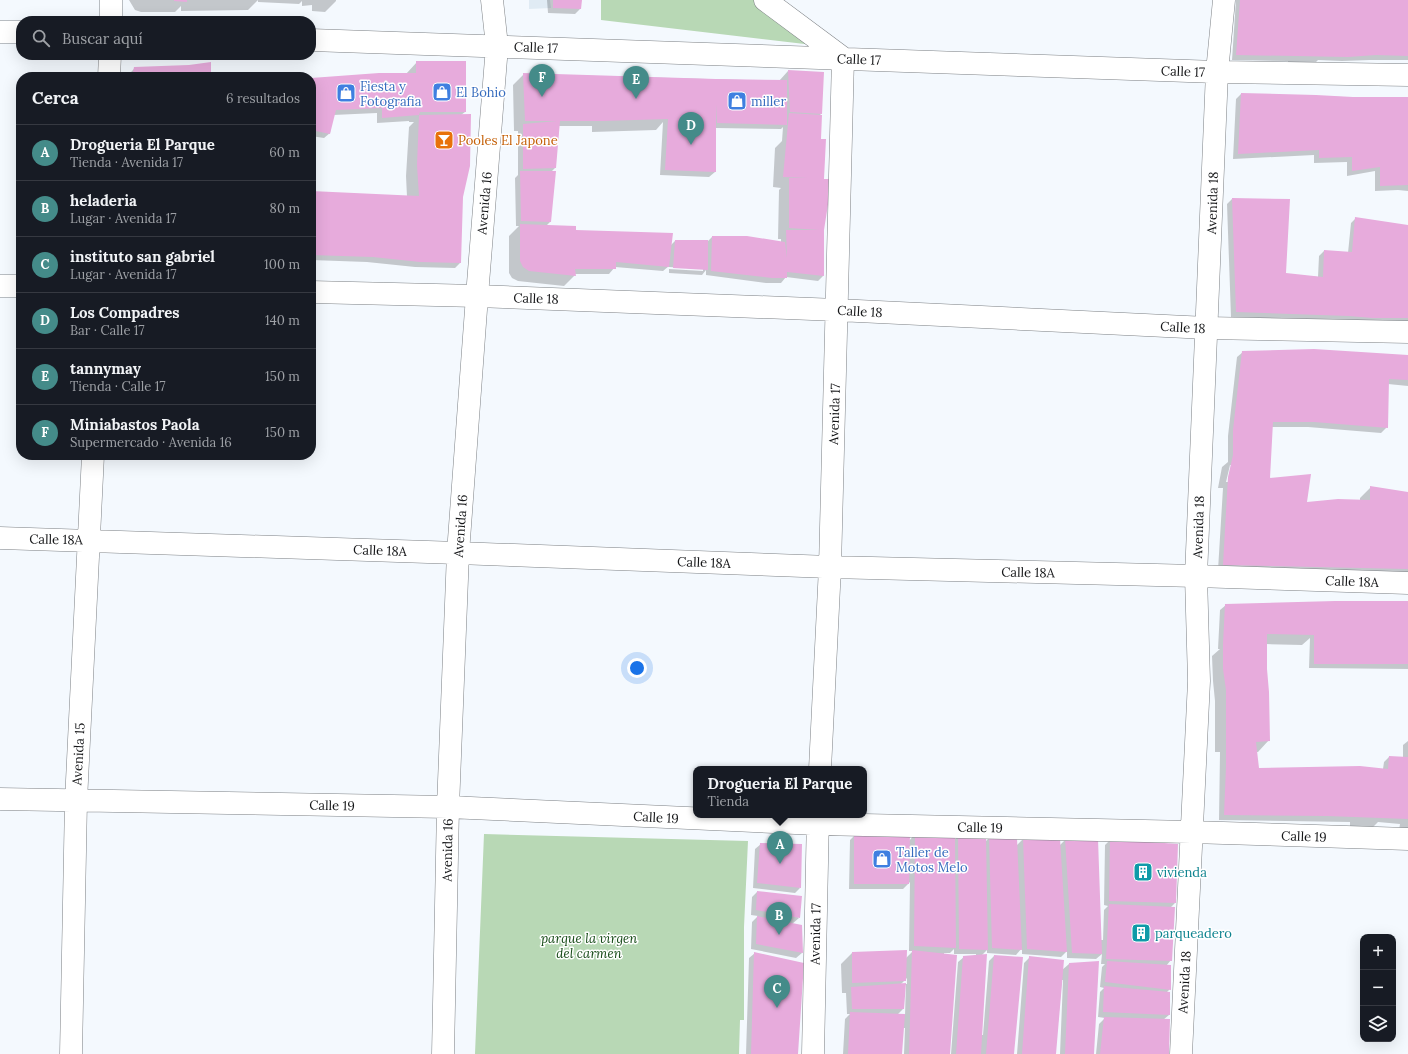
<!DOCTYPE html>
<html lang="es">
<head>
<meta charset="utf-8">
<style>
	body { margin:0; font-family:Lora,serif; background:#20242c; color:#f1f3f6 }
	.controls { position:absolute; right:12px; bottom:12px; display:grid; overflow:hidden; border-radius:8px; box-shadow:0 4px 16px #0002 }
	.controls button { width:36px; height:36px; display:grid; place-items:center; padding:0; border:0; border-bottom:1px solid #363941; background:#171b24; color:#f1f3f6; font:20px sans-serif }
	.you { position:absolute; left:637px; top:668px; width:14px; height:14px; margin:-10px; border:3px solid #fff; border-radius:50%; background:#1a73e8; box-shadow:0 0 0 6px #1a73e833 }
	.badge { display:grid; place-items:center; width:26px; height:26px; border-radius:50%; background:#448b89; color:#fff; font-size:13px; font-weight:700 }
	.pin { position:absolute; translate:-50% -33px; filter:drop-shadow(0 1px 2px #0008) }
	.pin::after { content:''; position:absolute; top:21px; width:14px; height:12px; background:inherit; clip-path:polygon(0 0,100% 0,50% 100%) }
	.popup { position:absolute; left:693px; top:766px; width:174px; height:52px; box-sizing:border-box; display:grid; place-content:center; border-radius:8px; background:#171b24; filter:drop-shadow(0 1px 3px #0005); font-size:13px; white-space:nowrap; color:#9ea1a6 }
	.popup b { font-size:15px; color:#f1f3f6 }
	.popup::after { content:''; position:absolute; left:50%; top:100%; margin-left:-8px; border:8px solid transparent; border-top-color:#171b24 }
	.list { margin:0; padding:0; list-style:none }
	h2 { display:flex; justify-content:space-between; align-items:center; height:52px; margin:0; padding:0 16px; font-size:17px }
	h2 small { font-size:13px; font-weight:400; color:#9ea1a6 }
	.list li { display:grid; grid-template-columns:26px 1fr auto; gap:12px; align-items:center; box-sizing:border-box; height:56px; padding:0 16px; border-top:1px solid #363941 }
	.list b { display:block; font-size:15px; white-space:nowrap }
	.list p { margin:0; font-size:13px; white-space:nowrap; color:#9ea1a6 }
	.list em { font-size:13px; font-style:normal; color:#9ea1a6 }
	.icon { flex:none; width:22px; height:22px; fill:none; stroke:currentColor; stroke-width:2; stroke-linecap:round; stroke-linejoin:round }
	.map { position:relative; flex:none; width:1408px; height:1054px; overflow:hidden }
	.search { position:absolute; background:#171b24; box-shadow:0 4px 16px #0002; left:16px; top:16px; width:300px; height:44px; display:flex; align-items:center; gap:10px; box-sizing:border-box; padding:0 14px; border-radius:16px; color:#9ea1a6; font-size:15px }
	.panel { position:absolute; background:#171b24; box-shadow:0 4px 16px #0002; left:16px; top:72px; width:300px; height:388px; border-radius:16px }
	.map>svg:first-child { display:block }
	.built { fill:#e0ebf4 }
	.green { fill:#b8d8b5 }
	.shadow { fill:#0003; fill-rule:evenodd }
	.building { fill:#e7abdc }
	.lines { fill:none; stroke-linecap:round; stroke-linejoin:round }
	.minor-casing { stroke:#7d8185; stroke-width:23 }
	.minor { stroke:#fff; stroke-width:22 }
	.labels { text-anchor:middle; stroke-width:3; stroke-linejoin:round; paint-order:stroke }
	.street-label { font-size:13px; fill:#151618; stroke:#fff }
	.shop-label { font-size:13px; fill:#366cbe; stroke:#fff; text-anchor:start }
	.food-label { font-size:13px; fill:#c56008; stroke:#fff; text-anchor:start }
	.culture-label { font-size:13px; fill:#0d838f; stroke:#fff; text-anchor:start }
	.park-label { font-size:13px; font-style:italic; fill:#154a16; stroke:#fff }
</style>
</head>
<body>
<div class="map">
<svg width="1408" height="1054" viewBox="0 0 1408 1054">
	<rect width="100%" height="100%" fill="#f4f9fe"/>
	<!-- built -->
	<path class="built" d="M 529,0 L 550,0 L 551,8 L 529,9 Z"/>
	<!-- green -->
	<path class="green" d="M 601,0 L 766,0 L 830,47 L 601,20 Z
		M 484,834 L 748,841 L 744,927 L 744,1020 L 740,1020 L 739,1054 L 475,1054 Z"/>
	<!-- shadow -->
	<path class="shadow" d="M 129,0 L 336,0 L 336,1 L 325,12 L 312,11 L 312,5 L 302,6 L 302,1 L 299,4 L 258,2 L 258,0 L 248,10 L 181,11 L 181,6 L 175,12 L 141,12 L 135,10 Z
		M 547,0 L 581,0 L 580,9 L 575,14 L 548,13 Z
		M 1236,0 L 1408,0 L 1408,60 L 1370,60 L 1342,61 L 1318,60 L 1312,66 L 1288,67 L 1288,61 L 1232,60 Z
		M 417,62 L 465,112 L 461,115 L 462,197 L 460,263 L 455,268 L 415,267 L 367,262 L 311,260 L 311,192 L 407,197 L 406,176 L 409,127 L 414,122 L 409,122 L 409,121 L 377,123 L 377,113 L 333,115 L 330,133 L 324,138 L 311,136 L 311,79 L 406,74 Z
		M 135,68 L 211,74 L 294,77 L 126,77 Z
		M 788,71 L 821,114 L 819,116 L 823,276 L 818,281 L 786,277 L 781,283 L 766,283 L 706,275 L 706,270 L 702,275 L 669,273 L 669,269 L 703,271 L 703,269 L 669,267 L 669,266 L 663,271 L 615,267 L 609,274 L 575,274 L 575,275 L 564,286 L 518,281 L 512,278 L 509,273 L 509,236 L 519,226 L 516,226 L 515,178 L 518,175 L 518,131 L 514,131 L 513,85 L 524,74 L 779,81 ZM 663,122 L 660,175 L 709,177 L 715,172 L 715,128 L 781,129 L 783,127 L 782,141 L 775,148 L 773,187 L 781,188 L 779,190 L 778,239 L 781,239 L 781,242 L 712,237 L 707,242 L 675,241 L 671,245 L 575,231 L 546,226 L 550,222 L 551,172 L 555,168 L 559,126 L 592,126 L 592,132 L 656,130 Z
		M 1241,94 L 1408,99 L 1408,191 L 1398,190 L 1375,191 L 1375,171 L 1347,176 L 1347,162 L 1314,163 L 1314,155 L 1233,159 L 1236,99 Z
		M 1232,199 L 1285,274 L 1318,277 L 1319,256 L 1324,251 L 1348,253 L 1351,223 L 1356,218 L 1408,226 L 1408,323 L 1231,317 L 1227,204 Z
		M 1243,352 L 1408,356 L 1408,386 L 1388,384 L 1387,427 L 1381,433 L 1308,427 L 1272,427 L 1269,477 L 1306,503 L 1360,501 L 1360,498 L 1371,487 L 1408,493 L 1408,574 L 1218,570 L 1223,488 L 1218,488 L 1222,467 L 1228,462 L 1228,436 L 1237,357 ZM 1230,465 L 1232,465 L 1228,482 L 1226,482 Z
		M 1408,602 L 1408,669 L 1309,668 L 1310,638 L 1302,645 L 1265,644 L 1269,740 L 1258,752 L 1256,752 L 1258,769 L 1383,769 L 1384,762 L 1389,757 L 1403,758 L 1403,745 L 1408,741 L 1408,829 L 1399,830 L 1400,824 L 1378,822 L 1372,828 L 1350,828 L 1350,822 L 1219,820 L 1220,752 L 1215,752 L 1215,701 L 1213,681 L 1212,656 L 1220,649 L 1218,649 L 1220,610 L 1226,605 Z
		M 915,834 L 954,840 L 958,836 L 985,842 L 989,838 L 1016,846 L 1023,839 L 1060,845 L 1066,839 L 1101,940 L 1103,940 L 1104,910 L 1108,906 L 1104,905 L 1105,845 L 1110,840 L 1175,903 L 1170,908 L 1171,960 L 1166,966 L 1170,989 L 1166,993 L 1169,1015 L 1163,1020 L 1168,1054 L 1096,1054 L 1099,1024 L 1105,1018 L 1098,1017 L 1100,992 L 1104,988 L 1100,987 L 1102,967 L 1105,964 L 1101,964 L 1102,954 L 1096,959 L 1067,958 L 1067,951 L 1061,957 L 1022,954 L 1022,948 L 1016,955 L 987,953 L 987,950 L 981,956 L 981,1035 L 983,1035 L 989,961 L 994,956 L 1013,1054 L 951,1054 L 958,962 L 964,957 L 976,956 L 976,954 L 954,954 L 954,949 L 950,953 L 944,953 L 944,955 L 949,1054 L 904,1054 L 905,1028 L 903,1028 L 901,1054 L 843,1054 L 845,1019 L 850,1014 L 847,1014 L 846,993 L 842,993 L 841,964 L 852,953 L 906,958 L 913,951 L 909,951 L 910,882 L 903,889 L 849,889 L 850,840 L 855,835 L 909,841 ZM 907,978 L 907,984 L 901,984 ZM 905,985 L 906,985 L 905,1015 L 897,1015 L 903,1009 Z
		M 761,844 L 800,888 L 795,893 L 753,888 L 755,849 Z
		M 757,892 L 799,918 L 792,924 L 802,953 L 796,958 L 751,949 L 752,922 L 758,916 L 751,915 L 752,897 Z
		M 755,953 L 797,1054 L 746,1054 L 749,958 Z
		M 1030,957 L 1062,970 L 1069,964 L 1093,1054 L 1060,1054 L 1063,980 L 1062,980 L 1055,1054 L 1017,1054 L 1024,963 Z"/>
	<!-- building -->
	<path class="building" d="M 174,0 L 187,0 L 187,2 L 174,1 Z
		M 553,0 L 582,0 L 581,9 L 553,8 Z
		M 1240,0 L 1408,0 L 1408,56 L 1376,55 L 1348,57 L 1236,55 Z
		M 416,61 L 466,61 L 466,112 L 420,112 L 419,115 L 471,114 L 470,166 L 463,197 L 461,263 L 420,262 L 373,257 L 311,255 L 311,191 L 419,196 L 417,165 L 419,115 L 382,118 L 382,108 L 336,110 L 330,134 L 311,130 L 311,78 L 379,73 L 416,73 Z
		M 211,62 L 211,73 L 232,74 L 266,72 L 295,77 L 189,77 L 189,73 L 189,77 L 132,77 L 134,67 L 189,65 Z
		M 788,70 L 824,72 L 822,114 L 790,112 Z
		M 523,73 L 716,79 L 787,80 L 787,125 L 717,123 L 716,104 L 716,172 L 665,170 L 668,119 L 602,121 L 560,121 L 556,168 L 523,169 L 523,124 L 557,121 L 525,121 Z
		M 1241,93 L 1316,95 L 1353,97 L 1408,97 L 1408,185 L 1380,186 L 1380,167 L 1352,171 L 1352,157 L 1319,158 L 1319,150 L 1238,154 Z
		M 789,113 L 822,115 L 821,139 L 826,139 L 824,179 L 832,179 L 824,230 L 824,276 L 787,272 L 787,278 L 772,278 L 711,271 L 712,236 L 747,236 L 785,242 L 787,258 L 786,230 L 819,230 L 789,228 L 789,178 L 807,178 L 783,177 Z
		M 520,171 L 556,171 L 551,222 L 521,221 Z
		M 1232,198 L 1290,199 L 1286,273 L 1323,277 L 1324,250 L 1352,252 L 1355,217 L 1408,225 L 1408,318 L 1373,318 L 1349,316 L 1236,312 Z
		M 520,224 L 576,226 L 576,230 L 673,233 L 669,267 L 616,262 L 616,269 L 575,269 L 576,276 L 529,271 L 523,267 L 520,261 Z
		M 675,240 L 708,240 L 708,270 L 673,268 Z
		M 1314,349 L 1408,355 L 1408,380 L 1389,379 L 1388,428 L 1314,422 L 1273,422 L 1270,478 L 1311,474 L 1307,502 L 1338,499 L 1370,500 L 1370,486 L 1408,492 L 1408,569 L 1223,565 L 1228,477 L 1233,455 L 1233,430 L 1242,351 Z
		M 1335,601 L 1408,601 L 1408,664 L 1314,664 L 1314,635 L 1267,634 L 1267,669 L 1269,692 L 1270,741 L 1256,742 L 1259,768 L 1360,766 L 1388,769 L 1389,756 L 1408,757 L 1408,819 L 1327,816 L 1224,815 L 1226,767 L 1226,690 L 1223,669 L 1223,644 L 1225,604 Z
		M 915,833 L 955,835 L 956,948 L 914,946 Z
		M 854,834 L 910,834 L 909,884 L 854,884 Z
		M 958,835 L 986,837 L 988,950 L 959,949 Z
		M 989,837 L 1017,838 L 1022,950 L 992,948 Z
		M 1023,838 L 1060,838 L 1067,952 L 1027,949 Z
		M 1065,838 L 1098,839 L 1102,954 L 1072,953 Z
		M 1110,839 L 1178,844 L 1176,903 L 1109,901 Z
		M 760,843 L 802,844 L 801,888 L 757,883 Z
		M 757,891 L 802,896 L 800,918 L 756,910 Z
		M 1109,904 L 1175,907 L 1172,961 L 1106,959 Z
		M 757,916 L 802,925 L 803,953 L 756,944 Z
		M 907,950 L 906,981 L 852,983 L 852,952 Z
		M 912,950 L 957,955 L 950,1054 L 909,1054 Z
		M 754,952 L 804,963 L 798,1054 L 751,1054 Z
		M 987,954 L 981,1054 L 956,1054 L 963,956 Z
		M 994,955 L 1023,957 L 1014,1054 L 986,1054 Z
		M 1029,956 L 1064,960 L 1056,1054 L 1022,1054 Z
		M 1099,961 L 1094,1054 L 1065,1054 L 1069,963 Z
		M 1107,961 L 1171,965 L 1171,990 L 1105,982 Z
		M 906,983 L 904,1009 L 852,1009 L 851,987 Z
		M 1104,986 L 1170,992 L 1170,1015 L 1103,1012 Z
		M 850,1012 L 905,1014 L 902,1054 L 848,1054 Z
		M 1104,1017 L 1170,1019 L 1169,1054 L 1100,1054 Z"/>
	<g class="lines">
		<!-- minor casing -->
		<g class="minor-casing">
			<path id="minor" d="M 765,0 L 843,58
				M 111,21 L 111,0
				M 0,32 L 21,32
				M 311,40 L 1217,72 L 1408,75
				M 109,77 L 110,55
				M 0,286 L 21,286
				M 311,292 L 477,296 L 837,310 L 1207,328 L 1408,332
				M 0,538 L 458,553 L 830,567 L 1196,576 L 1408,583
				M 820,769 L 830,567 L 843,58
				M 0,799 L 448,807 L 817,824 L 1191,832 L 1408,839
				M 71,1054 L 76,801 L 93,455
				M 443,1054 L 448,807 L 458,553 L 477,296 L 497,46 L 492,0
				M 813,1054 L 818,815
				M 1181,1054 L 1199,681 L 1196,576 L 1217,72 L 1224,0"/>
		</g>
		<!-- minor -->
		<use href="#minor" class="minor"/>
	</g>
	<!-- icons -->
	<defs>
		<g id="shop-square" transform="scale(1)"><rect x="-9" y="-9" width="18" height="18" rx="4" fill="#3f7fe0" stroke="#fff"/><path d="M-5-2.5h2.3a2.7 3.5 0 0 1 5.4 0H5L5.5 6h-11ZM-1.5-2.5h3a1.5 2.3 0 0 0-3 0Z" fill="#fff"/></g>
		<g id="bar-square" transform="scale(1)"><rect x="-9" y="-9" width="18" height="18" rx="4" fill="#e8710a" stroke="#fff"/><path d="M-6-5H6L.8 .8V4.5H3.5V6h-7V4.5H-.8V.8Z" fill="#fff"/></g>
		<g id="building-square" transform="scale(1)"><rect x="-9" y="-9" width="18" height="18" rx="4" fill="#0f9aa8" stroke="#fff"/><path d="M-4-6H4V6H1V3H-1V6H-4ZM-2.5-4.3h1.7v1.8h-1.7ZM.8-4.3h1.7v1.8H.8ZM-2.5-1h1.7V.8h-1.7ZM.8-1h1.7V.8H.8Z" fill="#fff"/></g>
	</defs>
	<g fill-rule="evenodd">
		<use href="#shop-square" x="442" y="92"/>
		<use href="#shop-square" x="346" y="93"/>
		<use href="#shop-square" x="737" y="101"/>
		<use href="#bar-square" x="444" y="140"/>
		<use href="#shop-square" x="882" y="859"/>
		<use href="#building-square" x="1143" y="872"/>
		<use href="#building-square" x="1141" y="933"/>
	</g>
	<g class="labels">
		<!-- street labels -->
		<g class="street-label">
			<text transform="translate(536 47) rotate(2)" y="5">Calle 17</text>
			<text transform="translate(859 59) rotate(2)" y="5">Calle 17</text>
			<text transform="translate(1183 71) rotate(2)" y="5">Calle 17</text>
			<text transform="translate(484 203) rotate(-85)" y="5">Avenida 16</text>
			<text transform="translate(1212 203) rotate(-88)" y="5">Avenida 18</text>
			<text transform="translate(536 298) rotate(2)" y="5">Calle 18</text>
			<text transform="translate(860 311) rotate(3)" y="5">Calle 18</text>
			<text transform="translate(1183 327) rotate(3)" y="5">Calle 18</text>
			<text transform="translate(834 414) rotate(-88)" y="5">Avenida 17</text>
			<text transform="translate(460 526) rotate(-86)" y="5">Avenida 16</text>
			<text transform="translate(1198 527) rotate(-88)" y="5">Avenida 18</text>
			<text transform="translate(56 539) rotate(1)" y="5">Calle 18A</text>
			<text transform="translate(380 550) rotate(2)" y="5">Calle 18A</text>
			<text transform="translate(704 562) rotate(2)" y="5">Calle 18A</text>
			<text transform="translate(1028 572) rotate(1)" y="5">Calle 18A</text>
			<text transform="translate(1352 581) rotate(2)" y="5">Calle 18A</text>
			<text transform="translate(78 754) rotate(-87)" y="5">Avenida 15</text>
			<text transform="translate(332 805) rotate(1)" y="5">Calle 19</text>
			<text transform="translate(656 817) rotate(3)" y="5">Calle 19</text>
			<text transform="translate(980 827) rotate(1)" y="5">Calle 19</text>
			<text transform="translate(1304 836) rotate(2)" y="5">Calle 19</text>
			<text transform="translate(447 850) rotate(-89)" y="5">Avenida 16</text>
			<text transform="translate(815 934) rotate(-89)" y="5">Avenida 17</text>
			<text transform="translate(1184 982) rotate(-87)" y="5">Avenida 18</text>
		</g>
		<!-- shop labels -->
		<g class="shop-label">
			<text x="360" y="91">Fiesta y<tspan x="360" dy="15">Fotografia</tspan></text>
			<text x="456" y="97">El Bohio</text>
			<text x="751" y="106">miller</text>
			<text x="896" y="857">Taller de<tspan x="896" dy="15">Motos Melo</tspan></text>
		</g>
		<!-- food labels -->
		<g class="food-label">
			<text x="458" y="145">Pooles El Japone</text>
		</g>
		<!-- culture labels -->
		<g class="culture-label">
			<text x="1157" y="877">vivienda</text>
			<text x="1155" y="938">parqueadero</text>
		</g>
		<!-- park labels -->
		<g class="park-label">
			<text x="589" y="943">parque la virgen<tspan x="589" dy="15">del carmen</tspan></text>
		</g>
	</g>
</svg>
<div class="controls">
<button>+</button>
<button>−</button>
<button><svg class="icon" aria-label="layers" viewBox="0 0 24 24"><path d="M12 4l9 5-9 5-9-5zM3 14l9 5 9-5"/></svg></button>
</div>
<div class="you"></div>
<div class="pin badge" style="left:780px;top:864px">A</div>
<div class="popup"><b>Drogueria El Parque</b>Tienda</div>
<div class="pin badge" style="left:779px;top:935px">B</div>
<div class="pin badge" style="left:777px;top:1008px">C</div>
<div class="pin badge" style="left:691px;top:145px">D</div>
<div class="pin badge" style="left:636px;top:99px">E</div>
<div class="pin badge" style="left:542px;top:97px">F</div>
<div class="search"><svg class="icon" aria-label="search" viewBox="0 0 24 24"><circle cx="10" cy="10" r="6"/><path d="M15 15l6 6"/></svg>Buscar aquí</div>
<section class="panel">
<h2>Cerca<small>6 resultados</small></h2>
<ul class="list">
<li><span class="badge">A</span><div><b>Drogueria El Parque</b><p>Tienda · Avenida 17</p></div><em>60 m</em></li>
<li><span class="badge">B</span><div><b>heladeria</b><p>Lugar · Avenida 17</p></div><em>80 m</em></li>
<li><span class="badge">C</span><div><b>instituto san gabriel</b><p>Lugar · Avenida 17</p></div><em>100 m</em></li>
<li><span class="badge">D</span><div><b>Los Compadres</b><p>Bar · Calle 17</p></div><em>140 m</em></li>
<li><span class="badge">E</span><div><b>tannymay</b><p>Tienda · Calle 17</p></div><em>150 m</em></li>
<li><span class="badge">F</span><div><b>Miniabastos Paola</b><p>Supermercado · Avenida 16</p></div><em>150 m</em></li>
</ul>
</section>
</div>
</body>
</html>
